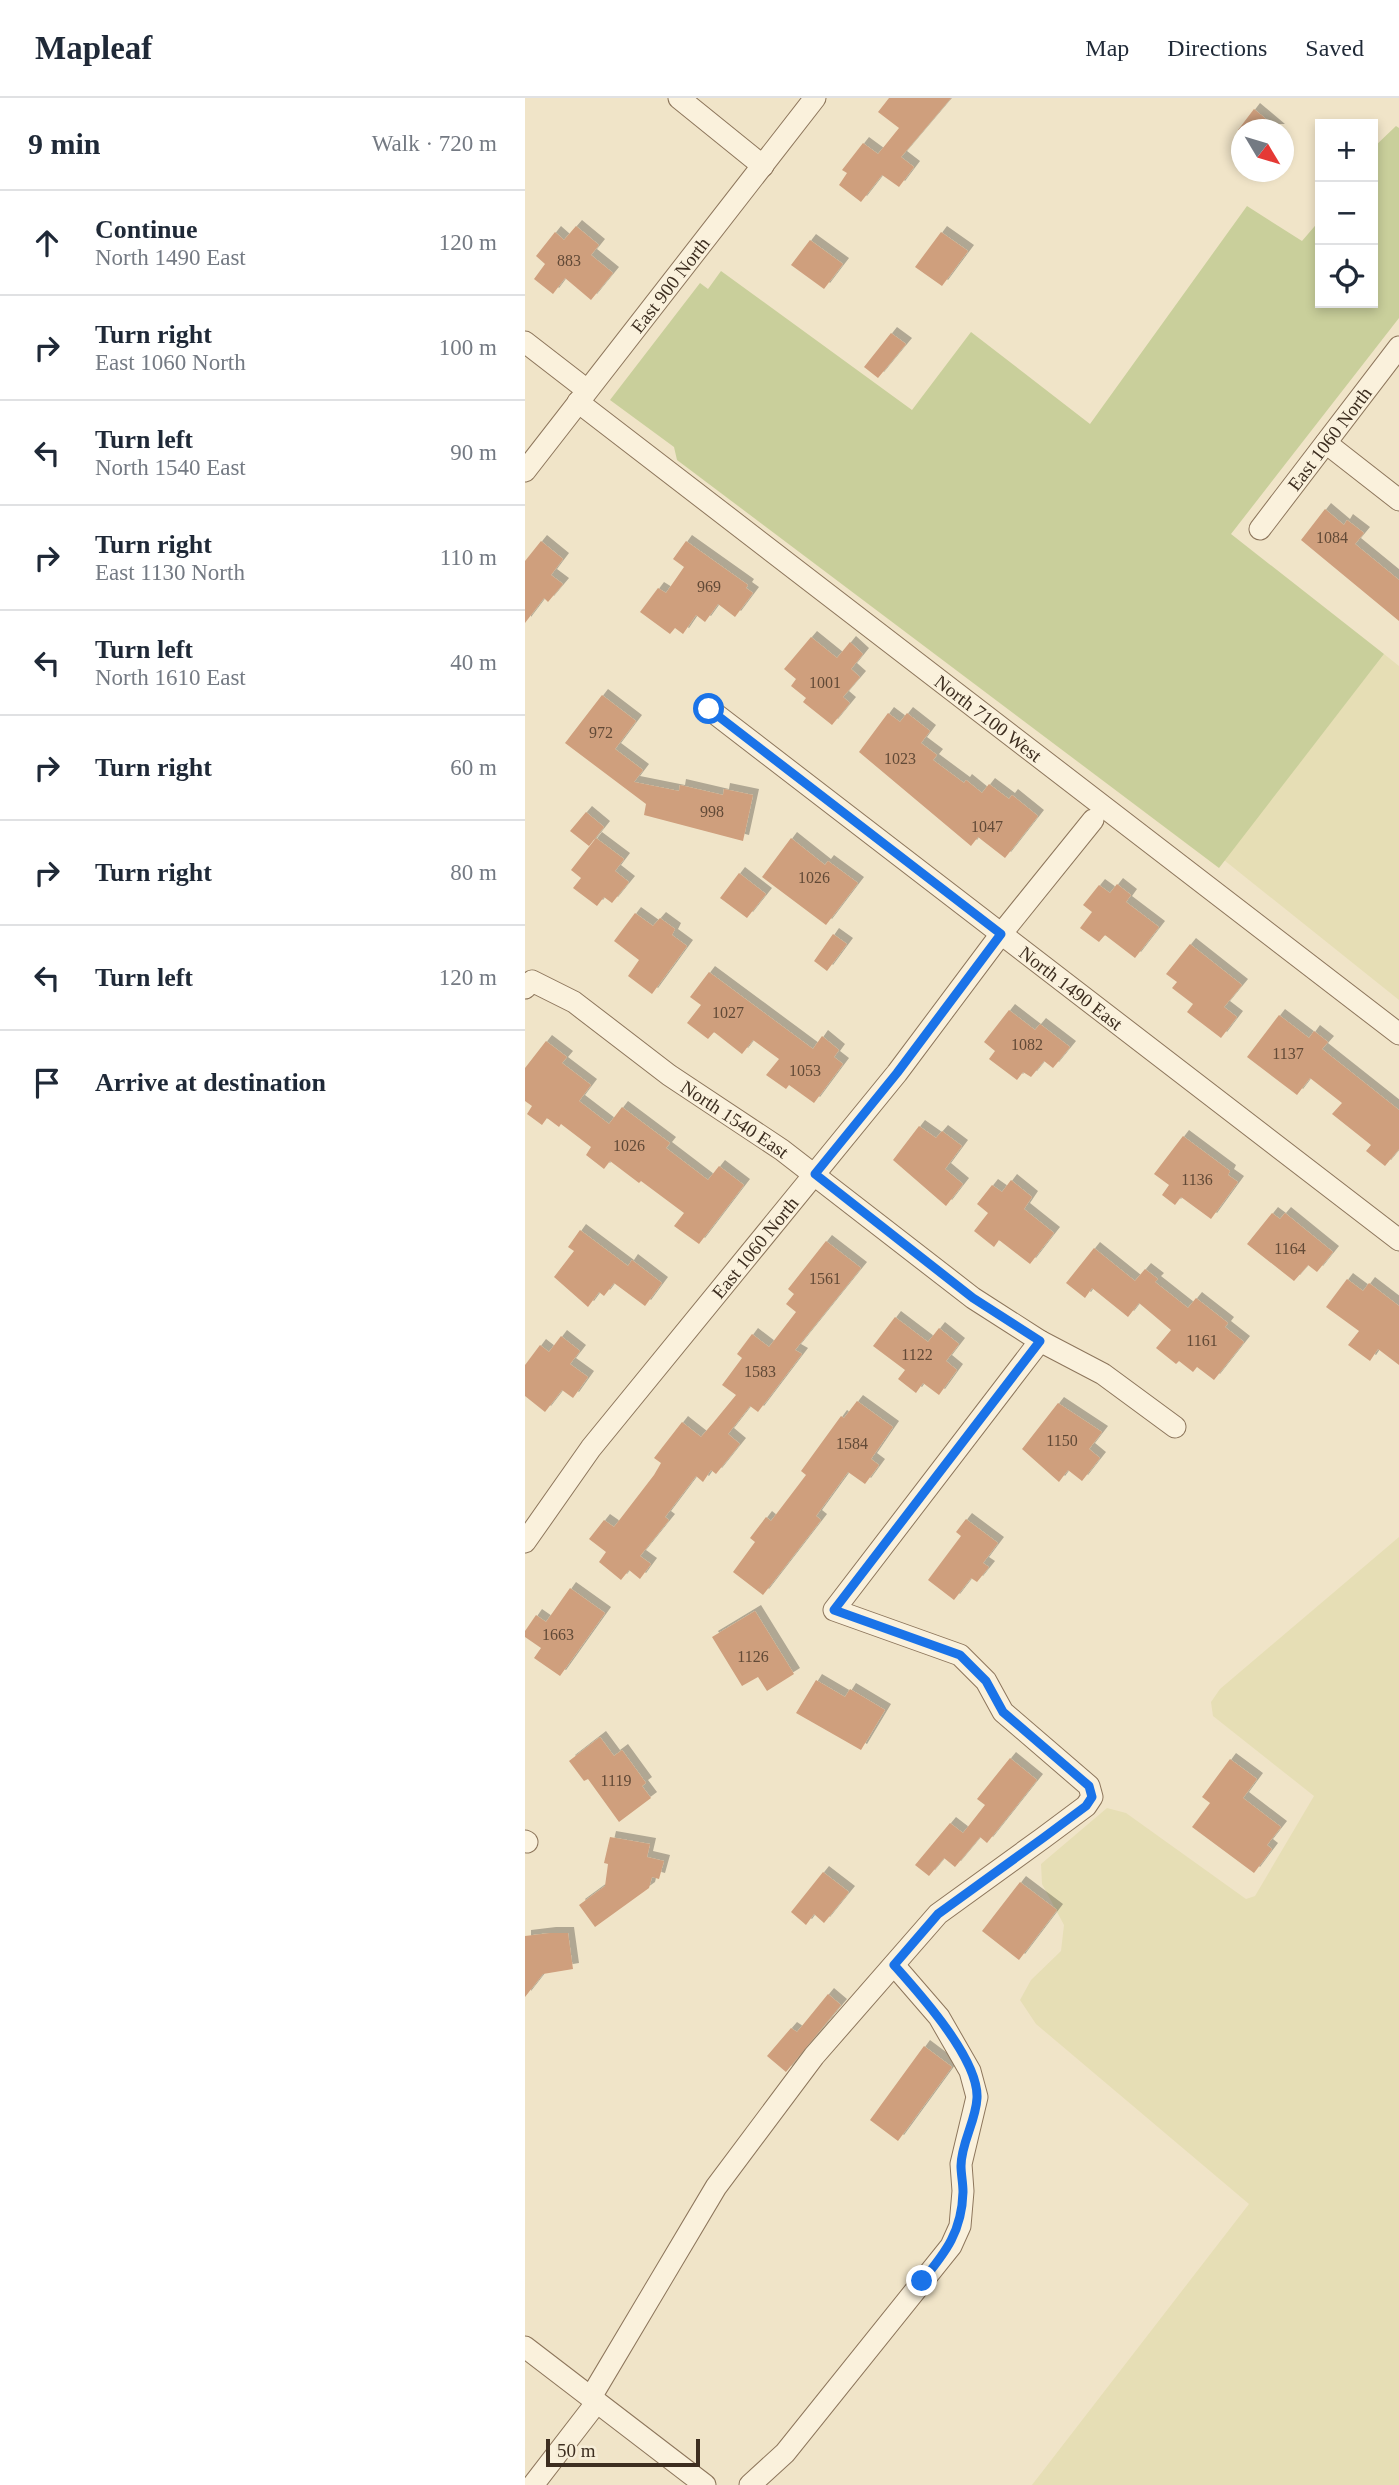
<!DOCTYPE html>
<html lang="en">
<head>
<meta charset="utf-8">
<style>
	body { margin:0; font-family:Georgia,serif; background:#f2f2f3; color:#1f2937 }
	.controls { position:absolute; right:21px; top:21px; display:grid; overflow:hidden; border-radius:0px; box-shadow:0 4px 10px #0003 }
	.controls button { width:63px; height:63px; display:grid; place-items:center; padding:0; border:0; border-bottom:2px solid #e0e1e3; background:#fff; color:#1f2937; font:35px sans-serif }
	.compass { position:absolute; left:706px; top:21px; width:63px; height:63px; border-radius:50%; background:#fff; box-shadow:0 4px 10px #0003; rotate:128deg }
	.scale { position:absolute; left:21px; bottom:18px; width:154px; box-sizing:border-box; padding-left:7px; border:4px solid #3d2e20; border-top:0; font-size:19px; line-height:24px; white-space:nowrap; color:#3d2e20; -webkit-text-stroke:5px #f7eed8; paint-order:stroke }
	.stop { position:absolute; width:21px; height:21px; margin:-16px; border:5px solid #1a73e8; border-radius:50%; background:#fff }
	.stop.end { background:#1a73e8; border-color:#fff; box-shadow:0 2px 7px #0008 }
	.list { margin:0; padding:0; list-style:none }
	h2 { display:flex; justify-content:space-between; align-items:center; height:91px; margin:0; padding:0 28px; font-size:30px }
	h2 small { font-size:23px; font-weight:400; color:#747a83 }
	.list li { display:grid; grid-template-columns:46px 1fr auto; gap:21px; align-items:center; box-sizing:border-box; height:105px; padding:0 28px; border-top:2px solid #e0e1e3 }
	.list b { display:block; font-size:26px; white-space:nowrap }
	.list p { margin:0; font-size:23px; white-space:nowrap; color:#747a83 }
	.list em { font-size:23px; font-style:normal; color:#747a83 }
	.icon { flex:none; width:38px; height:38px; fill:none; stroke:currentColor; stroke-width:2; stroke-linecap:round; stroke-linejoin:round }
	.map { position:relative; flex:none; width:874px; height:2387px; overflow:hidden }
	header { display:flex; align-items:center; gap:42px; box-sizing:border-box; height:98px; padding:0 35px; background:#fff; border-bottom:2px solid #e0e1e3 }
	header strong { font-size:33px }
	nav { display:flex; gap:38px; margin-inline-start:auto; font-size:24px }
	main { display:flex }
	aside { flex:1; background:#fff }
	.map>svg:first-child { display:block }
	.farmland { fill:#e6deb5 }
	.green { fill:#c9cf9b }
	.building { fill:#cf9f7d; filter:url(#shadow) }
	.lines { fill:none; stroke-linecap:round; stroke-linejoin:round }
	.minor-casing { stroke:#8d765c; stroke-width:23 }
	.minor { stroke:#faf1dc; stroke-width:21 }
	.route { stroke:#1a73e8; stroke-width:9 }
	.labels { text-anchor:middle; stroke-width:7; stroke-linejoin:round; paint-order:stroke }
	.number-label { font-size:16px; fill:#624a37 }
	.street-label { font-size:19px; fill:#3d2e20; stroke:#f7eed8 }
</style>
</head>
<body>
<header>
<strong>Mapleaf</strong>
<nav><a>Map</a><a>Directions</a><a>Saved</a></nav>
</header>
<main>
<aside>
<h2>9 min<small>Walk · 720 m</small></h2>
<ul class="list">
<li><svg class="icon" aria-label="ahead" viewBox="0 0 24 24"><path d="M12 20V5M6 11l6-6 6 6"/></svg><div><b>Continue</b><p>North 1490 East</p></div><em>120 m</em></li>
<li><svg class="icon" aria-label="right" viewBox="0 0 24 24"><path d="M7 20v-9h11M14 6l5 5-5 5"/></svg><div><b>Turn right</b><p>East 1060 North</p></div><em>100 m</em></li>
<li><svg class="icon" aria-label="left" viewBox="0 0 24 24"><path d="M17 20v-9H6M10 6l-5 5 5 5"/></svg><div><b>Turn left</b><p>North 1540 East</p></div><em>90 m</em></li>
<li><svg class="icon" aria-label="right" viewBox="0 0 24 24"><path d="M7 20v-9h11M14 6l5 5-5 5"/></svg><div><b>Turn right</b><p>East 1130 North</p></div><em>110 m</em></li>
<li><svg class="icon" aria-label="left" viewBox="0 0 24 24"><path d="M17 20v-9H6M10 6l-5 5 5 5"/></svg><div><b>Turn left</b><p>North 1610 East</p></div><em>40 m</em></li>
<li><svg class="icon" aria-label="right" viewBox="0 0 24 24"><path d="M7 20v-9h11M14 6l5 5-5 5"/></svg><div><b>Turn right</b></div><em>60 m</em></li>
<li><svg class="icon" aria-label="right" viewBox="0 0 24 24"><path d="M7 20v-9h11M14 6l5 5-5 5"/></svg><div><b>Turn right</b></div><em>80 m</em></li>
<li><svg class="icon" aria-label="left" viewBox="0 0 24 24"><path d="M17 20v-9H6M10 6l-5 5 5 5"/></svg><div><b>Turn left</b></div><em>120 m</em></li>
<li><svg class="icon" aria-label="arrive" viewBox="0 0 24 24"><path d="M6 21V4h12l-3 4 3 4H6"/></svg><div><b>Arrive at destination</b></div></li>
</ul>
</aside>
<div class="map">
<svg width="874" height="2387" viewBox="0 0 874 2387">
	<defs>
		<filter id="shadow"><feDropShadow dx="6" dy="-6" stdDeviation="0" flood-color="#0004"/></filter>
	</defs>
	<rect width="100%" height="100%" fill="#f0e4c8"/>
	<!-- farmland -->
	<path class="farmland" d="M 859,556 L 874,568 L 874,902 L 699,762 Z
		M 874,1439 L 874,2387 L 507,2387 L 724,2106 L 511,1926 L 495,1902 L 506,1882 L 536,1853 L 539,1827 L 517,1786 L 516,1766 L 582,1710 L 601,1715 L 721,1801 L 730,1798 L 789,1698 L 688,1618 L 686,1604 L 695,1591 Z"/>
	<!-- green -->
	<path class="green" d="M 871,28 L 874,30 L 874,220 L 706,436 L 859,556 L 694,770 L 152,362 L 149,349 L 85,302 L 175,185 L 183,191 L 196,173 L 387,312 L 446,234 L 565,326 L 722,108 L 777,143 L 795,122 L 795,205 L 848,205 L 848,50 Z"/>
	<!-- building -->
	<path class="building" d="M 364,0 L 426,0 L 376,59 L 389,69 L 374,89 L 357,77 L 336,104 L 314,87 L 322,75 L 317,72 L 338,45 L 353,56 L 374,30 L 353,14 Z
		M 729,11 L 754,32 L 713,32 Z
		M 51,128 L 74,147 L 66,157 L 88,175 L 66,202 L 40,180 L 28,196 L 9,181 L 20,166 L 11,158 L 30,134 L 39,142 Z
		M 416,134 L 443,153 L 417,188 L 390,169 Z
		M 285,142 L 318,166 L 299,191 L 266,167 Z
		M 366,235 L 381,246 L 353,280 L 339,269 Z
		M 800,411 L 819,427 L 822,422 L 839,435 L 830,446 L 874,482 L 874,523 L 776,442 Z
		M 16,443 L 38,461 L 26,477 L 38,486 L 23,504 L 19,500 L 0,525 L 0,463 Z
		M 161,443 L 223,487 L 221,490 L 228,495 L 210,519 L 193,506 L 180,524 L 171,517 L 158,536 L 150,530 L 145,536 L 115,514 L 133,490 L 141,495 L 159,469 L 148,461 Z
		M 286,539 L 312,560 L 325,544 L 338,556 L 326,571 L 335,579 L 318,599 L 325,605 L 307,627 L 278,604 L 281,600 L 266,588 L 271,581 L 259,571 Z
		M 77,597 L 111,623 L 90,651 L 118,672 L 109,684 L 154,693 L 155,687 L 198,697 L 199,691 L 228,697 L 218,743 L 119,717 L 121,706 L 40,645 Z
		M 363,615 L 375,624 L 382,615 L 405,633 L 396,645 L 412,657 L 408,662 L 439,685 L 441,682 L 457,695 L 464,686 L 484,701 L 487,697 L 513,718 L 480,760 L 453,739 L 446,748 L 334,654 Z
		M 61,714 L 79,729 L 64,748 L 45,733 Z
		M 71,740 L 99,761 L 90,773 L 104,784 L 87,805 L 79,799 L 72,808 L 48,790 L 56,780 L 46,772 Z
		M 266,740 L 300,767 L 303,763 L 333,785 L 301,827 L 237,779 Z
		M 214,775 L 241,796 L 222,820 L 195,800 Z
		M 592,786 L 606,797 L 601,804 L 634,829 L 610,860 L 580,837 L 574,844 L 555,830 L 567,814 L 558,807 L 574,787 L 585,795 Z
		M 110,815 L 128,828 L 135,820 L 150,831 L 147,837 L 162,848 L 127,896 L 103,878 L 114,862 L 89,843 Z
		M 308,836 L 322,846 L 302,873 L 289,863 Z
		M 665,846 L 717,887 L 699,909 L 712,919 L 696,940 L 662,914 L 668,906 L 647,890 L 652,884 L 641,876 Z
		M 184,874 L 288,951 L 297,938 L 314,952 L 309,959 L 318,966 L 289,1005 L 264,987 L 261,991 L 241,977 L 254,961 L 228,942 L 217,956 L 189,934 L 183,941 L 162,925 L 176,907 L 165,899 Z
		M 484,912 L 510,932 L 515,926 L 545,949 L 528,970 L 519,963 L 506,979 L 498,974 L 492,982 L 464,961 L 470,953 L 459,944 Z
		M 754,917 L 784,940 L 789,933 L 803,944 L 797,951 L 874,1012 L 874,1051 L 860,1068 L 841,1053 L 846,1047 L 807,1016 L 817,1005 L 785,980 L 772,997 L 722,959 Z
		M 21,943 L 42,959 L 37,965 L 66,987 L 54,1003 L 84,1026 L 97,1009 L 145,1045 L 141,1050 L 183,1082 L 194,1068 L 219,1087 L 174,1146 L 149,1128 L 159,1115 L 116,1083 L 114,1085 L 85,1063 L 79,1071 L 61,1057 L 66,1049 L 36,1026 L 34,1029 L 22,1020 L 17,1027 L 2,1016 L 7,1008 L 0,1003 L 0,970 Z
		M 394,1028 L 411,1040 L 417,1033 L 437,1048 L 420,1071 L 438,1086 L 421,1108 L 368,1062 Z
		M 658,1038 L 705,1073 L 703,1077 L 713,1084 L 686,1121 L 656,1099 L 650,1107 L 637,1097 L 644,1087 L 629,1076 Z
		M 486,1082 L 507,1099 L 499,1111 L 529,1135 L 505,1166 L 474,1142 L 469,1149 L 449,1133 L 463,1115 L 452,1106 L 467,1087 L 477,1094 Z
		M 747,1115 L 755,1121 L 760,1115 L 808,1154 L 792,1174 L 783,1167 L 769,1183 L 722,1146 Z
		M 55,1132 L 103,1168 L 107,1162 L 137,1185 L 120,1208 L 89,1185 L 79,1198 L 74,1194 L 63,1209 L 29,1179 L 49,1153 L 43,1149 Z
		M 301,1143 L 336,1170 L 270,1252 L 277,1256 L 233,1314 L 225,1308 L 203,1336 L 215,1346 L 191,1376 L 186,1372 L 178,1384 L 171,1378 L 140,1419 L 144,1422 L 115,1458 L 126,1466 L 115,1481 L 104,1472 L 96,1482 L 74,1464 L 81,1454 L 64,1441 L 79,1422 L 89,1429 L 129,1377 L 136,1365 L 129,1360 L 157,1324 L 176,1339 L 188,1325 L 211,1297 L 197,1287 L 217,1260 L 212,1256 L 227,1236 L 244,1249 L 271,1214 L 261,1206 L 269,1196 L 263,1191 Z
		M 569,1150 L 610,1183 L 620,1171 L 633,1181 L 630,1184 L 663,1210 L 671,1200 L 703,1225 L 700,1229 L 719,1244 L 689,1282 L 672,1269 L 668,1274 L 654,1263 L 651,1266 L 631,1250 L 646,1232 L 614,1205 L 603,1219 L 567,1190 L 560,1200 L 541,1185 Z
		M 822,1181 L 838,1193 L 844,1185 L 874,1208 L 874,1267 L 853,1251 L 845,1263 L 823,1247 L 834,1233 L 801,1209 Z
		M 370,1219 L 403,1244 L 414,1230 L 434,1246 L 421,1263 L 432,1272 L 414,1297 L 398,1285 L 391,1295 L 373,1281 L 380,1272 L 348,1248 Z
		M 36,1238 L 55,1253 L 45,1266 L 63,1279 L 48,1300 L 37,1292 L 20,1314 L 0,1298 L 0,1267 L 15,1247 L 24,1254 Z
		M 332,1303 L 368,1329 L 346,1361 L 354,1367 L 340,1386 L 323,1374 L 291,1418 L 296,1422 L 238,1497 L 208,1474 L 230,1444 L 225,1440 L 241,1419 L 246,1423 L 281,1377 L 276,1373 L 316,1318 L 319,1320 Z
		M 533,1305 L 577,1334 L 564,1351 L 575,1360 L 557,1383 L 543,1372 L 534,1384 L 497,1351 Z
		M 441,1421 L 473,1445 L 458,1465 L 464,1469 L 452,1484 L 446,1480 L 429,1502 L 403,1482 L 436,1438 L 431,1434 Z
		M 45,1490 L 80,1515 L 35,1578 L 9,1560 L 16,1550 L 0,1539 L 0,1533 L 11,1517 L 21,1524 Z
		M 230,1513 L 269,1576 L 242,1593 L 233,1579 L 217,1588 L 187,1539 Z
		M 291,1582 L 320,1599 L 325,1591 L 360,1612 L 336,1652 L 271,1615 Z
		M 75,1639 L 89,1658 L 97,1652 L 121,1685 L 117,1688 L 126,1700 L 94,1724 L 63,1681 L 59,1683 L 44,1663 Z
		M 485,1660 L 512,1682 L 462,1745 L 455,1739 L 430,1769 L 419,1760 L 404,1778 L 390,1767 L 425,1725 L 438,1735 L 460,1707 L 452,1701 Z
		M 705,1661 L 732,1681 L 718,1700 L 756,1729 L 742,1747 L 747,1751 L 729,1775 L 667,1729 L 685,1705 L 677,1699 Z
		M 85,1739 L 125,1746 L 122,1759 L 139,1763 L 134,1781 L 127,1779 L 124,1790 L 70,1829 L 54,1807 L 80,1788 L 83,1766 L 79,1765 Z
		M 298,1774 L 324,1794 L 299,1825 L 289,1816 L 281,1827 L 266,1814 Z
		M 495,1784 L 532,1812 L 494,1862 L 457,1833 Z
		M 25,1835 L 43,1835 L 48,1871 L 18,1876 L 0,1899 L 0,1838 Z
		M 303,1896 L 316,1907 L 261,1974 L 242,1958 L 266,1930 L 272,1934 Z
		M 399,1948 L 427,1969 L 373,2043 L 345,2022 Z"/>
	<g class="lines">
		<!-- minor casing -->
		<g class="minor-casing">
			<g id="minor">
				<path d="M 154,0 L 238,68"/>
				<path d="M 0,244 L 62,292"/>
				<path id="s1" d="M 53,304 L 874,936"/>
				<path d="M 801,345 L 874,402"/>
				<path id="s2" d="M 0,373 L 290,0"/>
				<path id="s3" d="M 735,431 L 874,249"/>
				<path id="s4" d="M 184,611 L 874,1142"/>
				<path id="s5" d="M 0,890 L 7,883 L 49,904 L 144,977 L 257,1052 L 448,1200 L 515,1243 L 578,1276 L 650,1329"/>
				<path id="s6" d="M 0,1444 L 66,1350 L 372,975 L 476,836 L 568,722"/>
				<path d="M 0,1743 L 2,1744"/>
				<path d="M 0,2249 L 180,2387"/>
				<path d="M 66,2299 L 191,2089 L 289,1958 L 413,1816 L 518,1740 L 561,1708 L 567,1699 L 564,1688 L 478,1614 L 461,1583 L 435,1557 L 309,1512 L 515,1243"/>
				<path d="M 8,2387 L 72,2304"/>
				<path d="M 225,2387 L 260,2355 L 426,2148 L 435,2128 L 438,2093 L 436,2066 L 452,1999 L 445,1973 L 414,1919 L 369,1867"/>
			</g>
		</g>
		<!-- minor -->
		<use href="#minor" class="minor"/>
	</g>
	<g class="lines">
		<!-- route -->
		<path class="route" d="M 184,611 L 476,836 L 372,975 L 290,1076 L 448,1200 L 515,1243 L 309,1512 L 435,1557 L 461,1583 L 478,1614 L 564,1688 L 567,1699 L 561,1708 L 518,1740 L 413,1816 L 369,1867 C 394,1895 454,1961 452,2000 C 451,2023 436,2045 436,2068 C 436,2076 438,2085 438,2094 C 437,2133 421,2154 397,2183"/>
	</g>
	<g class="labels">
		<!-- number labels -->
		<g class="number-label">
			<text x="44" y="168">883</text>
			<text x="807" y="445">1084</text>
			<text x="184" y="494">969</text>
			<text x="300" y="590">1001</text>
			<text x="76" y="640">972</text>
			<text x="375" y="666">1023</text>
			<text x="187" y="719">998</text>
			<text x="462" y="734">1047</text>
			<text x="289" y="785">1026</text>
			<text x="203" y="920">1027</text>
			<text x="502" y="952">1082</text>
			<text x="763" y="961">1137</text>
			<text x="280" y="978">1053</text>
			<text x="104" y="1053">1026</text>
			<text x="672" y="1087">1136</text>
			<text x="765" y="1156">1164</text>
			<text x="300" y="1186">1561</text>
			<text x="677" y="1248">1161</text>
			<text x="392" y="1262">1122</text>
			<text x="235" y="1279">1583</text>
			<text x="537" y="1348">1150</text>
			<text x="327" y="1351">1584</text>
			<text x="33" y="1542">1663</text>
			<text x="228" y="1564">1126</text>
			<text x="91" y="1688">1119</text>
		</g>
		<!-- street labels -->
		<g class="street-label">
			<text dy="7" stroke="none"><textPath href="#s2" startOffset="236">East 900 North</textPath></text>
			<text dy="7" stroke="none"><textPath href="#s3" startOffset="114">East 1060 North</textPath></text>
			<text dy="7" stroke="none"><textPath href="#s1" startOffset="518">North 7100 West</textPath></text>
			<text dy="7" stroke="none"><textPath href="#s4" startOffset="457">North 1490 East</textPath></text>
			<text dy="7" stroke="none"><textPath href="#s5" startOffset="256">North 1540 East</textPath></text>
			<text dy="7" stroke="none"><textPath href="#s6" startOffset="374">East 1060 North</textPath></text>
		</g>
	</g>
</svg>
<div class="controls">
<button>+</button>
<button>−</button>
<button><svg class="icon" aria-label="locate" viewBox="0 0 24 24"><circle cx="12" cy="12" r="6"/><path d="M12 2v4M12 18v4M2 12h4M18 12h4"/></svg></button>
</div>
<svg class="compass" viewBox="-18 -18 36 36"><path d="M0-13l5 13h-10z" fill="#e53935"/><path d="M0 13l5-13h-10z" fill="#747a83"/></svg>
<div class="scale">50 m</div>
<div class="stop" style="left:184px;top:611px"></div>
<div class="stop end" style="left:397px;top:2183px"></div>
</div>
</main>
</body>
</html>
